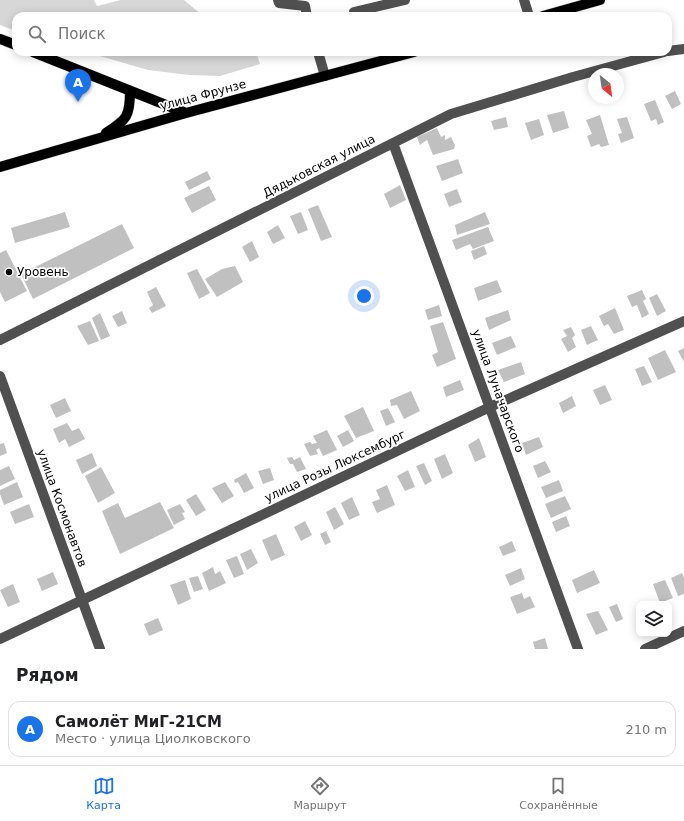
<!DOCTYPE html>
<html lang="ru">
<head>
<meta charset="utf-8">
<style>
	body { margin:0; font-family:"DejaVu Sans",sans-serif; background:#f2f2f2; color:#202124 }
	.controls { position:absolute; right:12px; bottom:12px; display:grid; overflow:hidden; border-radius:8px; box-shadow:0 2px 10px #0003 }
	.controls button { width:36px; height:36px; display:grid; place-items:center; padding:0; border:0; border-bottom:1px solid #e0e0e0; background:#fff; color:#202124; font:20px sans-serif }
	.compass { position:absolute; left:588px; top:68px; width:36px; height:36px; border-radius:50%; background:#fff; box-shadow:0 2px 10px #0003; rotate:151deg }
	.you { position:absolute; left:364px; top:296px; width:14px; height:14px; margin:-10px; border:3px solid #fff; border-radius:50%; background:#1a73e8; box-shadow:0 0 0 6px #1a73e833 }
	.badge { display:grid; place-items:center; width:26px; height:26px; border-radius:50%; background:#1a73e8; color:#fff; font-size:13px; font-weight:700 }
	.pin { position:absolute; translate:-50% -33px; filter:drop-shadow(0 1px 2px #0008) }
	.pin::after { content:''; position:absolute; top:21px; width:14px; height:12px; background:inherit; clip-path:polygon(0 0,100% 0,50% 100%) }
	.list { margin:0; padding:0; list-style:none }
	h2 { display:flex; justify-content:space-between; align-items:center; height:52px; margin:0; padding:0 16px; font-size:17px }
	h2 small { font-size:13px; font-weight:400; color:#757577 }
	.list li { display:grid; grid-template-columns:26px 1fr auto; gap:12px; align-items:center; box-sizing:border-box; height:56px; margin:0 8px 8px; padding:0 8px; border:1px solid #e0e0e0; border-radius:12px }
	.list b { display:block; font-size:15px; white-space:nowrap }
	.list p { margin:0; font-size:13px; white-space:nowrap; color:#757577 }
	.list em { font-size:13px; font-style:normal; color:#757577 }
	.icon { flex:none; width:22px; height:22px; fill:none; stroke:currentColor; stroke-width:2; stroke-linecap:round; stroke-linejoin:round }
	.map { position:relative; flex:none; width:684px; height:649px; overflow:hidden }
	.search { position:absolute; background:#fff; box-shadow:0 2px 10px #0003; left:12px; right:12px; top:12px; height:44px; display:flex; align-items:center; gap:10px; box-sizing:border-box; padding:0 14px; border-radius:12px; color:#757577; font-size:15px }
	.sheet { height:116px; background:#fff }
	nav { display:flex; justify-content:space-around; align-items:center; box-sizing:border-box; height:56px; border-top:1px solid #e0e0e0; background:#fff; font-size:11px; color:#757577 }
	nav a { display:grid; justify-items:center; gap:2px }
	nav .on { color:#1a73e8 }
	.map>svg:first-child { display:block }
	.green { fill:#d7d7d7 }
	.building { fill:#c0c0c0 }
	.lines { fill:none; stroke-linecap:round; stroke-linejoin:round }
	.major-casing { stroke:#dbdbdb; stroke-width:11 }
	.minor { stroke:#505050; stroke-width:10 }
	.major { stroke:#000; stroke-width:10 }
	.poi-dot { fill:#000; stroke:#fff; stroke-width:1.5 }
	.labels { text-anchor:middle; stroke-width:3.5; stroke-linejoin:round; paint-order:stroke }
	.street-label { font-size:12px; fill:#000; stroke:#fff }
	.poi-label { font-size:12px; fill:#000; stroke:#fff; text-anchor:start }
</style>
</head>
<body>
<div class="map">
<svg width="684" height="649" viewBox="0 0 684 649">
	<rect width="100%" height="100%" fill="#fff"/>
	<!-- green -->
	<path class="green" d="M 0,0 L 94,0 L 97,6 L 121,0 L 184,0 L 203,16 L 16,16 L 16,31 L 0,25 Z
		M 86,52 L 256,52 L 260,64 L 220,76 L 189,75 L 148,70 Z"/>
	<!-- building -->
	<path class="building" d="M 675,91 L 681,104 L 672,109 L 665,96 Z
		M 655,100 L 664,122 L 658,125 L 656,119 L 651,121 L 644,104 Z
		M 564,111 L 569,128 L 553,133 L 547,115 Z
		M 600,115 L 609,145 L 601,147 L 599,144 L 591,147 L 587,136 L 592,134 L 586,120 Z
		M 506,117 L 508,127 L 494,130 L 491,121 Z
		M 627,117 L 634,138 L 621,143 L 618,134 L 622,133 L 617,119 Z
		M 539,119 L 544,135 L 531,140 L 525,123 Z
		M 437,128 L 441,137 L 445,135 L 445,140 L 451,137 L 455,145 L 454,149 L 433,155 L 427,140 L 420,145 L 417,137 Z
		M 458,159 L 463,173 L 442,181 L 436,166 Z
		M 207,171 L 211,179 L 189,190 L 185,182 Z
		M 400,185 L 406,200 L 390,208 L 384,194 Z
		M 209,186 L 216,200 L 192,213 L 184,198 Z
		M 457,189 L 462,202 L 449,207 L 444,194 Z
		M 318,205 L 332,237 L 321,241 L 308,209 Z
		M 65,212 L 70,227 L 15,243 L 11,228 Z
		M 301,212 L 308,230 L 298,234 L 290,216 Z
		M 485,212 L 490,224 L 457,235 L 455,225 Z
		M 122,224 L 134,248 L 33,299 L 21,274 Z
		M 278,225 L 285,238 L 273,244 L 267,232 Z
		M 488,227 L 494,241 L 473,249 L 470,244 L 456,250 L 452,240 Z
		M 252,241 L 259,257 L 250,262 L 242,247 Z
		M 484,246 L 487,254 L 474,260 L 471,251 Z
		M 6,250 L 27,291 L 5,302 L 0,292 L 0,253 Z
		M 235,266 L 243,282 L 217,297 L 205,279 L 222,269 Z
		M 197,269 L 210,293 L 199,299 L 187,273 Z
		M 497,280 L 502,292 L 478,301 L 474,288 Z
		M 156,287 L 166,306 L 152,313 L 149,308 L 153,305 L 147,292 Z
		M 642,290 L 646,299 L 643,301 L 649,314 L 642,318 L 637,305 L 632,307 L 627,296 Z
		M 657,294 L 666,311 L 657,316 L 649,298 Z
		M 439,305 L 442,316 L 428,320 L 425,310 Z
		M 615,308 L 624,330 L 614,334 L 608,324 L 604,326 L 599,316 Z
		M 508,310 L 511,320 L 489,330 L 485,318 Z
		M 122,311 L 127,323 L 118,327 L 112,316 Z
		M 100,313 L 110,336 L 101,340 L 92,318 Z
		M 90,321 L 99,341 L 88,345 L 77,326 Z
		M 443,322 L 456,359 L 437,367 L 432,355 L 438,352 L 430,326 Z
		M 591,326 L 598,340 L 587,345 L 581,330 Z
		M 571,327 L 575,335 L 572,338 L 576,347 L 568,352 L 561,339 L 567,336 L 563,330 Z
		M 511,336 L 516,347 L 497,355 L 492,343 Z
		M 684,348 L 684,362 L 678,351 Z
		M 665,350 L 676,372 L 658,380 L 648,358 Z
		M 521,362 L 525,374 L 504,382 L 498,370 Z
		M 644,366 L 652,382 L 642,386 L 635,369 Z
		M 460,380 L 464,390 L 446,397 L 443,387 Z
		M 605,385 L 612,400 L 600,405 L 593,390 Z
		M 411,391 L 420,411 L 404,419 L 397,405 L 391,406 L 390,400 Z
		M 572,396 L 576,406 L 563,413 L 559,403 Z
		M 65,398 L 71,411 L 56,418 L 50,405 Z
		M 363,407 L 374,431 L 356,438 L 344,416 Z
		M 388,408 L 395,422 L 386,426 L 380,411 Z
		M 67,423 L 72,431 L 79,428 L 85,439 L 69,447 L 65,439 L 59,443 L 53,429 Z
		M 327,430 L 337,450 L 323,456 L 319,448 L 316,450 L 318,454 L 310,456 L 304,444 L 310,442 L 312,444 L 317,443 L 313,436 Z
		M 348,430 L 354,441 L 343,447 L 337,436 Z
		M 539,437 L 543,447 L 526,455 L 522,443 Z
		M 479,438 L 486,457 L 475,462 L 468,445 Z
		M 4,443 L 7,453 L 0,456 L 0,444 Z
		M 92,453 L 97,466 L 82,474 L 76,460 Z
		M 445,454 L 453,473 L 442,479 L 434,459 Z
		M 292,457 L 294,460 L 300,457 L 306,469 L 297,472 L 293,464 L 290,464 L 287,458 Z
		M 545,461 L 551,472 L 538,478 L 533,466 Z
		M 424,463 L 432,481 L 425,485 L 416,466 Z
		M 9,466 L 15,479 L 0,486 L 0,470 Z
		M 101,467 L 115,493 L 98,503 L 85,476 Z
		M 270,468 L 274,480 L 263,484 L 258,471 Z
		M 408,470 L 415,487 L 405,491 L 397,476 Z
		M 246,473 L 254,488 L 244,493 L 238,482 L 235,483 L 234,480 Z
		M 559,480 L 563,491 L 546,498 L 541,487 Z
		M 17,482 L 23,497 L 4,505 L 0,494 L 0,490 Z
		M 225,482 L 234,496 L 222,503 L 212,488 Z
		M 387,485 L 395,505 L 377,513 L 372,502 L 380,499 L 376,490 Z
		M 196,494 L 206,510 L 196,516 L 186,500 Z
		M 565,496 L 571,509 L 551,518 L 545,504 Z
		M 352,497 L 360,515 L 349,520 L 341,503 Z
		M 160,502 L 174,528 L 120,554 L 102,511 L 118,503 L 125,518 Z
		M 29,504 L 34,517 L 15,524 L 10,512 Z
		M 180,504 L 185,512 L 182,513 L 185,519 L 174,525 L 167,510 Z
		M 335,507 L 344,524 L 334,530 L 326,512 Z
		M 566,516 L 570,526 L 556,532 L 552,522 Z
		M 305,521 L 312,535 L 301,541 L 294,527 Z
		M 326,531 L 331,542 L 325,545 L 320,534 Z
		M 276,534 L 285,555 L 271,561 L 262,540 Z
		M 512,541 L 516,551 L 503,556 L 499,547 Z
		M 251,549 L 258,563 L 247,570 L 240,554 Z
		M 237,556 L 244,574 L 234,578 L 226,560 Z
		M 213,567 L 215,574 L 220,571 L 226,583 L 209,591 L 202,573 Z
		M 521,568 L 525,579 L 510,586 L 505,575 Z
		M 594,570 L 600,583 L 577,593 L 572,580 Z
		M 53,572 L 58,584 L 42,591 L 37,579 Z
		M 682,573 L 684,578 L 684,594 L 678,596 L 671,578 Z
		M 198,576 L 203,589 L 194,592 L 189,578 Z
		M 185,580 L 191,599 L 178,605 L 170,585 Z
		M 665,580 L 673,598 L 660,603 L 653,584 Z
		M 13,584 L 20,602 L 8,607 L 0,590 Z
		M 522,593 L 524,599 L 530,596 L 535,607 L 517,614 L 510,597 Z
		M 617,604 L 623,619 L 616,622 L 609,607 Z
		M 598,611 L 608,630 L 596,635 L 586,614 Z
		M 158,618 L 163,630 L 149,636 L 144,624 Z
		M 545,638 L 548,649 L 535,649 L 533,642 Z"/>
	<g class="lines">
		<!-- major casing -->
		<g class="major-casing">
			<path id="major" d="M 543,16 L 600,0
				M 0,39 L 16,45
				M 33,52 L 186,113
				M 106,133 C 127,119 130,117 130,91
				M 0,167 L 186,113 L 414,52"/>
		</g>
		<!-- minor -->
		<path class="minor" d="M 278,0 L 279,3 L 305,6 L 307,16
			M 524,0 L 529,16
			M 354,12 L 405,0
			M 668,51 L 684,49
			M 318,52 L 325,76
			M 393,143 L 578,649
			M 0,340 L 451,114 L 573,77 L 664,52
			M 0,376 L 100,649
			M 0,639 L 490,407 L 684,321
			M 645,649 L 684,631"/>
		<!-- major -->
		<use href="#major" class="major"/>
	</g>
	<!-- markers -->
	<circle class="poi-dot" cx="9" cy="272" r="4"/>
	<g class="labels">
		<!-- street labels -->
		<g class="street-label">
			<text transform="translate(203 95) rotate(-15)" y="4">улица Фрунзе</text>
			<text transform="translate(319 166) rotate(-27)" y="4">Дядьковская улица</text>
			<text transform="translate(498 391) rotate(70)" y="4">улица Луначарского</text>
			<text transform="translate(335 466) rotate(-25)" y="4">улица Розы Люксембург</text>
			<text transform="translate(62 508) rotate(70)" y="4">улица Космонавтов</text>
		</g>
		<!-- poi labels -->
		<g class="poi-label">
			<text x="17" y="276">Уровень</text>
		</g>
	</g>
</svg>
<div class="controls">
<button><svg class="icon" aria-label="layers" viewBox="0 0 24 24"><path d="M12 4l9 5-9 5-9-5zM3 14l9 5 9-5"/></svg></button>
</div>
<svg class="compass" viewBox="-18 -18 36 36"><path d="M0-13l5 13h-10z" fill="#e53935"/><path d="M0 13l5-13h-10z" fill="#757577"/></svg>
<div class="you"></div>
<div class="pin badge" style="left:78px;top:102px">A</div>
<div class="search"><svg class="icon" aria-label="search" viewBox="0 0 24 24"><circle cx="10" cy="10" r="6"/><path d="M15 15l6 6"/></svg>Поиск</div>
</div>
<section class="sheet">
<h2>Рядом<small></small></h2>
<ul class="list">
<li><span class="badge">A</span><div><b>Самолёт МиГ-21СМ</b><p>Место · улица Циолковского</p></div><em>210 m</em></li>
</ul>
</section>
<nav>
<a class="on"><svg class="icon" aria-label="map" viewBox="0 0 24 24"><path d="M3 6l6-2 6 2 6-2v14l-6 2-6-2-6 2zM9 4v14M15 6v14"/></svg>Карта</a>
<a><svg class="icon" aria-label="directions" viewBox="0 0 24 24"><path d="M12 3l9 9-9 9-9-9zM9 14v-3h6M13 9l2 2-2 2"/></svg>Маршрут</a>
<a><svg class="icon" aria-label="saved" viewBox="0 0 24 24"><path d="M7 4h10v16l-5-4-5 4z"/></svg>Сохранённые</a>
</nav>
</body>
</html>
